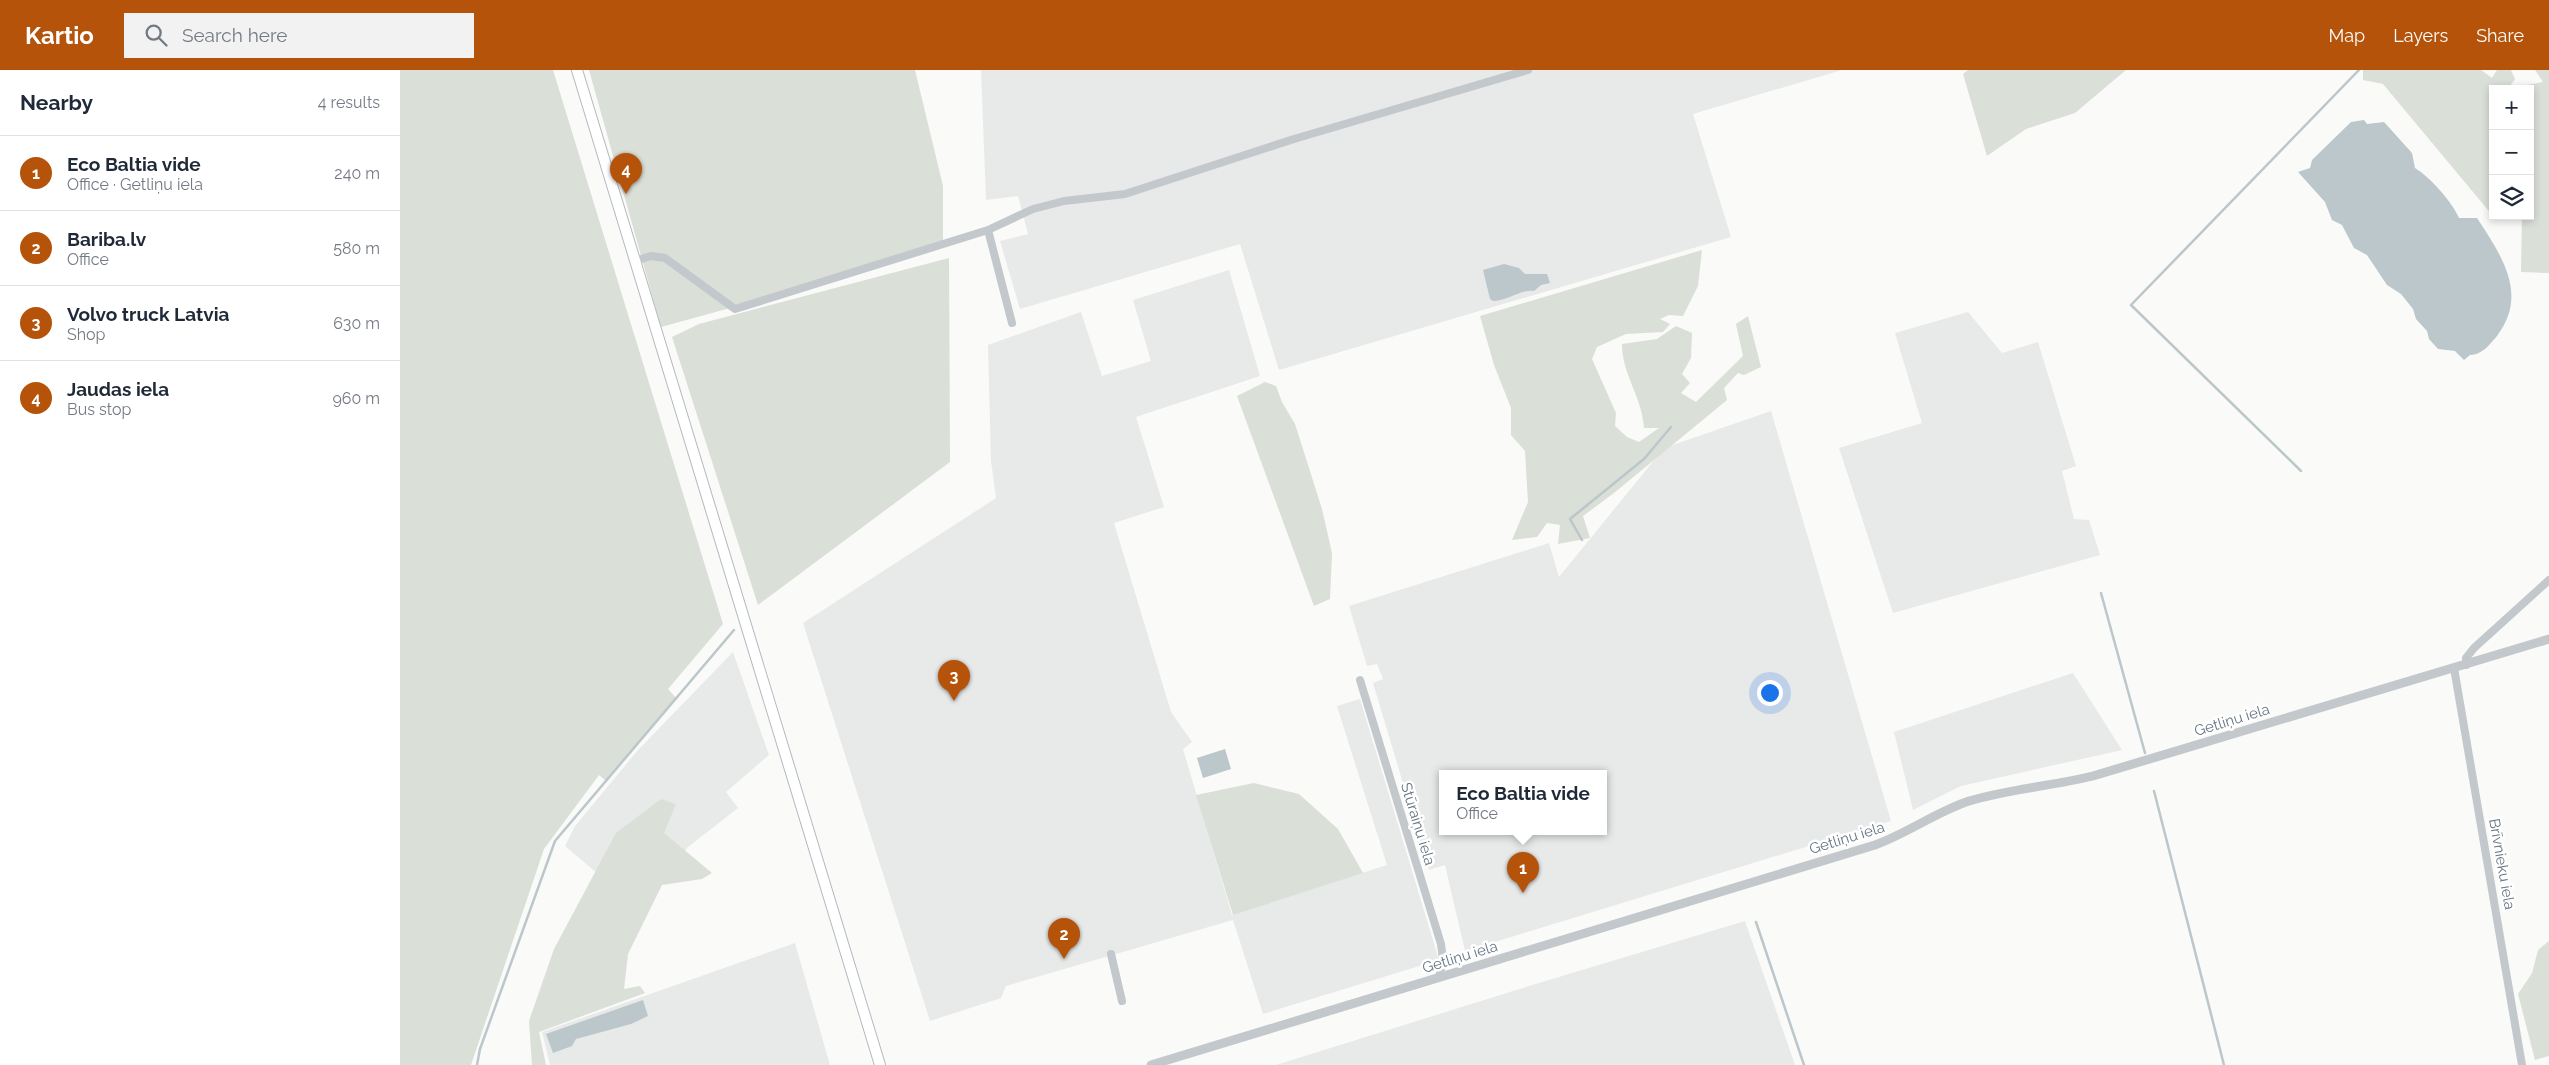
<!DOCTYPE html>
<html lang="en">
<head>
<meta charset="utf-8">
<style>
	body { margin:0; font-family:Raleway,sans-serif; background:#f2f2f3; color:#1f2937 }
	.controls { position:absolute; right:15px; top:15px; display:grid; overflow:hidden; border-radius:0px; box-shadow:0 2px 8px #0003 }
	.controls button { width:45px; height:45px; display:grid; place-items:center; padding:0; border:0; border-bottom:1px solid #e0e1e3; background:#fff; color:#1f2937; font:25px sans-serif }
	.you { position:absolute; left:1369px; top:622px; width:18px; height:18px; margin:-12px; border:4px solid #fff; border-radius:50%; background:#1a73e8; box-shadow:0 0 0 8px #1a73e833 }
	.badge { display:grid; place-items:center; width:32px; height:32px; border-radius:50%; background:#b45309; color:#fff; font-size:16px; font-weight:700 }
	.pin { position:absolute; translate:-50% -41px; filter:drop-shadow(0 1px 2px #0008) }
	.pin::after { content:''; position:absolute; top:26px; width:18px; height:15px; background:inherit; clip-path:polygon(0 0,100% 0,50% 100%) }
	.popup { position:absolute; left:1039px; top:700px; width:168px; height:65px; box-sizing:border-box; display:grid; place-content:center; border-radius:0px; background:#fff; filter:drop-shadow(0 1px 4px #0005); font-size:16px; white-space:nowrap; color:#747a83 }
	.popup b { font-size:19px; color:#1f2937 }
	.popup::after { content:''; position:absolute; left:50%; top:100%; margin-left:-10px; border:10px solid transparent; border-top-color:#fff }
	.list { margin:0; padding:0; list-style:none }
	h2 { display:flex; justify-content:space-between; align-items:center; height:65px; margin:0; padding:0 20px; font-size:21px }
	h2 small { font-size:16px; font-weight:400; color:#747a83 }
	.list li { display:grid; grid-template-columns:32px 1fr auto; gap:15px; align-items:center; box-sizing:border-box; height:75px; padding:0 20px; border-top:1px solid #e0e1e3 }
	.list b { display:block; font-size:19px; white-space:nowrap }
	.list p { margin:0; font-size:16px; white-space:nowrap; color:#747a83 }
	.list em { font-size:16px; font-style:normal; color:#747a83 }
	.icon { flex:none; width:28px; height:28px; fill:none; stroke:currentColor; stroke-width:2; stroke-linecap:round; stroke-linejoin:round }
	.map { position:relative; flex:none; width:2149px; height:995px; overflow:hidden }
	header { display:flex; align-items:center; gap:30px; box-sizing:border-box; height:70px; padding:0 25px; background:#b45309; color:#fff }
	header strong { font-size:24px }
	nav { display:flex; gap:28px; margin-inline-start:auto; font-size:18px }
	.search { width:350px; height:45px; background:#f2f2f3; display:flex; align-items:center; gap:12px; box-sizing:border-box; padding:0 18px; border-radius:0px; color:#747a83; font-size:19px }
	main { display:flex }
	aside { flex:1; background:#fff }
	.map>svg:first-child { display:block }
	.built { fill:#e8e9e9; fill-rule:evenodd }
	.green { fill:#dadfd7 }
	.water { fill:#bbc7cb }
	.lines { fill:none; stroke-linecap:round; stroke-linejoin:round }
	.stream { stroke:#bbc7cb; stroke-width:2.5 }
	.secondary-casing { stroke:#b3babf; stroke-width:12 }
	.minor { stroke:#c3c8cc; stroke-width:8 }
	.tertiary { stroke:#c3c8cc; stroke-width:9 }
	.secondary { stroke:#fff; stroke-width:10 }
	.labels { text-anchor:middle; stroke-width:5; stroke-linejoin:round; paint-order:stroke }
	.street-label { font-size:15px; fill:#657683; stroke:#fff }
</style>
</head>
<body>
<header>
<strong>Kartio</strong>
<div class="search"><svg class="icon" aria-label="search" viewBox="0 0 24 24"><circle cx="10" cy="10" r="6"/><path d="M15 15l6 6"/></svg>Search here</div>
<nav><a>Map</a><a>Layers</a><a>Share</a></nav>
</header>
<main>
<aside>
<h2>Nearby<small>4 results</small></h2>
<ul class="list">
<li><span class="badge">1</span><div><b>Eco Baltia vide</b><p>Office · Getliņu iela</p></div><em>240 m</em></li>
<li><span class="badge">2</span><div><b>Bariba.lv</b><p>Office</p></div><em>580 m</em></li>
<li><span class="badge">3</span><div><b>Volvo truck Latvia</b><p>Shop</p></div><em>630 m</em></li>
<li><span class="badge">4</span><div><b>Jaudas iela</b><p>Bus stop</p></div><em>960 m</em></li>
</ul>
</aside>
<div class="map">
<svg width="2149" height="995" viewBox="0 0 2149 995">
	<rect width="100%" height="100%" fill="#fafaf8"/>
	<!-- built -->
	<path class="built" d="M 581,0 L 1442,0 L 1293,44 L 1331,167 L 879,300 L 840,174 L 620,239 L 600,171 L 628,164 L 618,126 L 586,130 Z
		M 829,200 L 860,306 L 736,347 L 764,437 L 714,453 L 771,642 L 792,672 L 783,679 L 832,845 L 987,795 L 937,636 L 960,629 L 1039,890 L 863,944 L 833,850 L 606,916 L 601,928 L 530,951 L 403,553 L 596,428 L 591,391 L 588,275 L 681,242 L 702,306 L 751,291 L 733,230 Z
		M 1568,242 L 1602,283 L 1638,272 L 1676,396 L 1662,401 L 1674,449 L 1689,450 L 1700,485 L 1493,543 L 1439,378 L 1522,353 L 1495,263 Z
		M 1371,341 L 1491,751 L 1065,881 L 1045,795 L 1029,800 L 973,613 L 983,609 L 977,594 L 967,596 L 949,536 L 1149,473 L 1159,507 L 1264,378 ZM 1043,704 L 1203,704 L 1203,762 L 1043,762 Z
		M 333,582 L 369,685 L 326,722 L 338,738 L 288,777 L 238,838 L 165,776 L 175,756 L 238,680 Z
		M 1673,603 L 1722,680 L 1561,716 L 1513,740 L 1494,662 Z
		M 1345,851 L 1395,995 L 876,995 L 1129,916 Z
		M 395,873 L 430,995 L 150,995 L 142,962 Z"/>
	<!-- green -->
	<path class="green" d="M 0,0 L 153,0 L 323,554 L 268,619 L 276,628 L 206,711 L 199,705 L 144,779 L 71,995 L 0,995 Z
		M 189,0 L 515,0 L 543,116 L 543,175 L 407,217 L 261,257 Z
		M 1568,0 L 1726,0 L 1675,43 L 1626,59 L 1587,86 L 1563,4 Z
		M 1963,0 L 2081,0 L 2092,8 L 2097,0 L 2111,0 L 2115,9 L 2108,19 L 2093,19 L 2093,146 L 1983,14 L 1963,10 Z
		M 2135,0 L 2149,0 L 2149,203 L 2121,202 L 2122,146 L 2130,146 L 2131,30 L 2130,19 L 2127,19 L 2126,15 L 2143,12 Z
		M 1302,180 L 1298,216 L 1283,246 L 1269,245 L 1260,249 L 1270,254 L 1263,262 L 1226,264 L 1197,277 L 1192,289 L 1216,343 L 1215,356 L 1227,367 L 1239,372 L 1259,358 L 1244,358 C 1242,326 1222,305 1222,274 L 1257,269 L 1276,256 L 1292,263 L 1291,288 L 1282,304 L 1290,313 L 1281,323 L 1296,332 L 1343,286 L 1336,254 L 1348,246 L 1361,297 L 1344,305 L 1338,303 L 1324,318 L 1327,330 L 1214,423 L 1183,446 L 1190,468 L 1158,474 L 1160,455 L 1147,453 L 1137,467 L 1112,470 L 1128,432 L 1125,381 L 1111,365 L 1111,338 L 1094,295 L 1080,246 Z
		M 549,188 L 550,392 L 358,535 L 272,267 L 299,254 Z
		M 865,312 L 876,316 L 882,332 L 895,354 L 922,439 L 932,483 L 930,529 L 914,536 L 837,326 Z
		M 854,713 L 899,724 L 938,759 L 963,803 L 833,845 L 796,725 Z
		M 261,729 L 276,734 L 264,763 L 312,803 L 302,809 L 262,815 L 228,884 L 224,919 L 240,916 L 245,923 L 139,962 L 146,995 L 132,995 L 129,951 L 154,879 L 216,763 Z
		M 2149,871 L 2149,986 L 2135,990 L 2118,924 L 2132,903 L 2138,880 Z"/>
	<!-- water -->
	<path class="water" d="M 1964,50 L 1967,54 L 1984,52 L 2012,83 L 2015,98 C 2030,107 2053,133 2059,148 L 2077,148 C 2101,185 2129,224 2097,266 C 2089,275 2082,285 2070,285 L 2064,290 L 2055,281 L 2038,279 L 2029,269 L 2027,261 L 2016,249 L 2013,239 L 2001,224 L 1987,215 L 1967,185 L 1954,178 L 1942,155 L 1932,150 L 1925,132 L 1898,102 L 1910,98 L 1912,90 L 1951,52 Z
		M 1104,194 L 1119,198 L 1125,204 L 1147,204 L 1150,213 L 1141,215 L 1134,221 C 1121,219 1107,231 1093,231 L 1090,229 L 1083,200 Z
		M 825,679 L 831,699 L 803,708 L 797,688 Z
		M 243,930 L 248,946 L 231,954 L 176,969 L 172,976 L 153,983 L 146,964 Z"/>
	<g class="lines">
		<!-- stream -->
		<path class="stream" d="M 1901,401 L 1731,235 L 1959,0
			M 1182,470 L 1170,449 L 1244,389 L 1271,357
			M 1701,523 L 1745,683
			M 1754,721 L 1824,995
			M 1356,852 L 1404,995
			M 77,995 L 80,979 L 155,771 L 334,560"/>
		<!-- secondary casing -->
		<g class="secondary-casing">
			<path id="secondary" d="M 177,0 L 480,995"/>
		</g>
		<!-- minor -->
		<path class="minor" d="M 588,160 L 612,253
			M 235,191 L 251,186 L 265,188 L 335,239 L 588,160 L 633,139 L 664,131 L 725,124 L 894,69 L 1128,0
			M 2066,595 L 2066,588 L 2074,578 L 2149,510
			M 2054,598 L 2122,995
			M 960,610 L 1041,874 L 1043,890 L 1039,907
			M 711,884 L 722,931"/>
		<!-- tertiary -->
		<path class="tertiary" d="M 751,995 L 1475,775 C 1508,763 1536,742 1569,731 C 1609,719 1652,716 1693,706 L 2149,569"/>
		<!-- secondary -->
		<use href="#secondary" class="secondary"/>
	</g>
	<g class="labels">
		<!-- street labels -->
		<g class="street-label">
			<text transform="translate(1832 650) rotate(-17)" y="5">Getliņu iela</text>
			<text transform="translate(1018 754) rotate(73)" y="5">Stūraiņu iela</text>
			<text transform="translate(1447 768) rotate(-17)" y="5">Getliņu iela</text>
			<text transform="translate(2102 794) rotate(80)" y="5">Brīvnieku iela</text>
			<text transform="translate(1060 887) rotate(-17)" y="5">Getliņu iela</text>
		</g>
	</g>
</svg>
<div class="controls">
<button>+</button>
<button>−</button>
<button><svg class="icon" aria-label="layers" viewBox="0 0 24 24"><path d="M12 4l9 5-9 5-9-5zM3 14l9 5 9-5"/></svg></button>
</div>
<div class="you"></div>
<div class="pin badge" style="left:1123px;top:823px">1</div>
<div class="popup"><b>Eco Baltia vide</b>Office</div>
<div class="pin badge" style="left:664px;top:889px">2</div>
<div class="pin badge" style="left:554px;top:631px">3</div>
<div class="pin badge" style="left:226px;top:124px">4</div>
</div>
</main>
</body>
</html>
